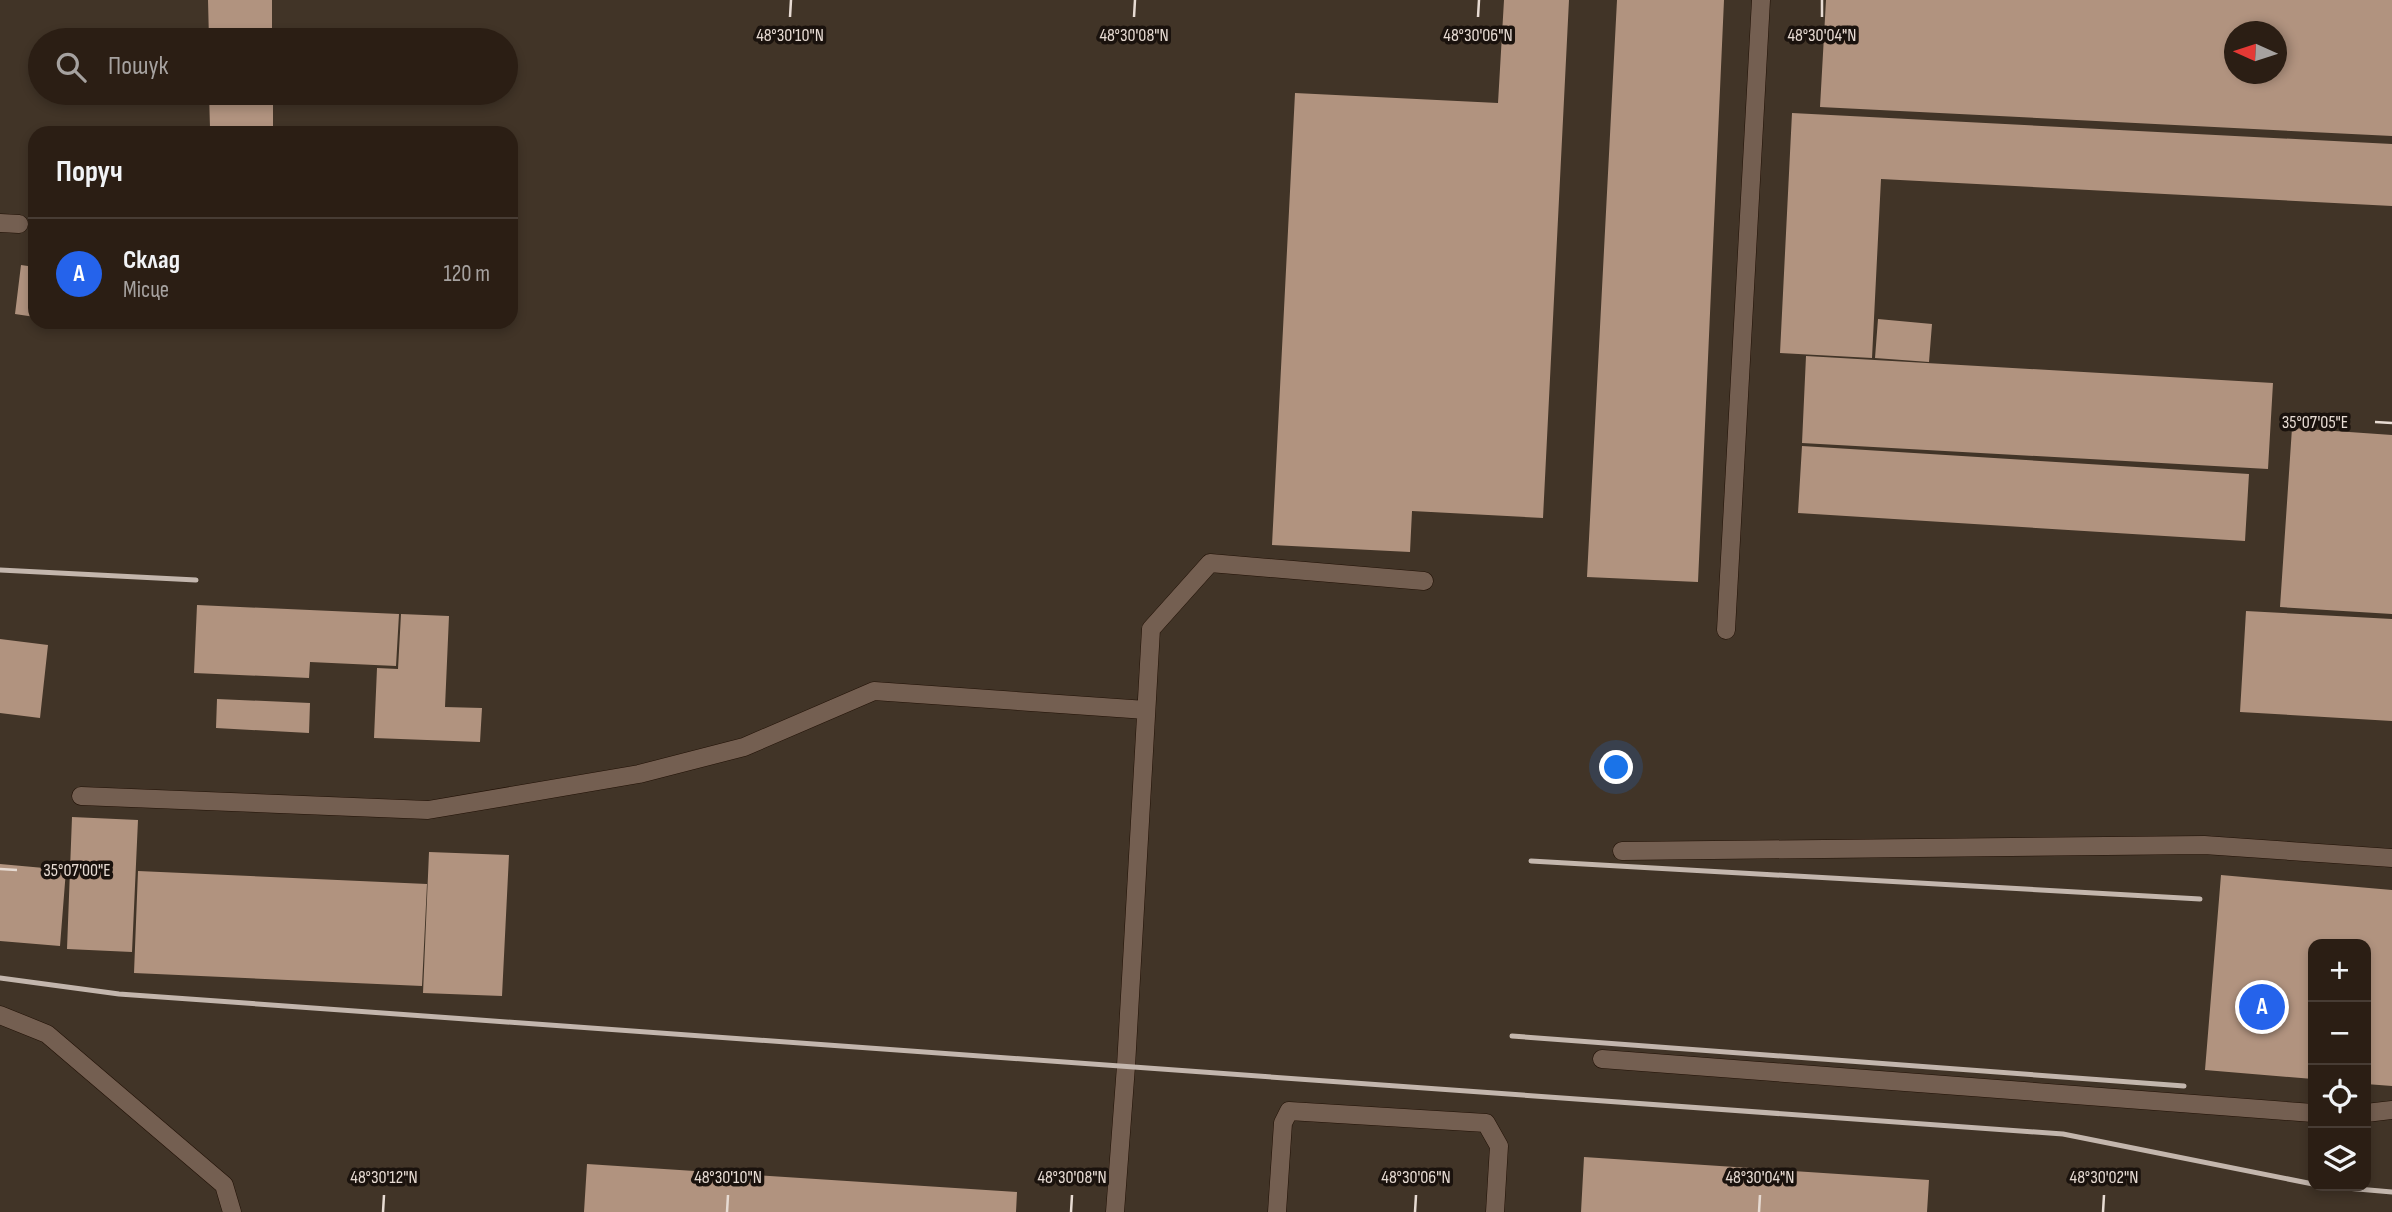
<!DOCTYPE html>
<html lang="uk">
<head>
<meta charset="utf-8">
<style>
	body { margin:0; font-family:"Sofia Sans Condensed",sans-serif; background:#33271d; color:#f1f3f6 }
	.controls { position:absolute; right:21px; bottom:21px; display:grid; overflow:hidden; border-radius:14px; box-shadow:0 4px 10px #0003 }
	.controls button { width:63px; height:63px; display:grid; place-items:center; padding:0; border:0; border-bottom:2px solid #473c34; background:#2b1e14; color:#f1f3f6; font:35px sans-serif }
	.compass { position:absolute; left:2224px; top:21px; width:63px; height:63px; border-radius:50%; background:#2b1e14; box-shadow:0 4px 10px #0003; rotate:273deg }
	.you { position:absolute; left:1617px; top:768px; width:24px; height:24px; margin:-18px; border:5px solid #fff; border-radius:50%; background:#1a73e8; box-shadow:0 0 0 10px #1a73e833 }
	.badge { display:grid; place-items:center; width:46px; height:46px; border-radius:50%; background:#2563eb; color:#fff; font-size:23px; font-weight:700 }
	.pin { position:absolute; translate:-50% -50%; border:4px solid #fff; box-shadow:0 2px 7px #0006 }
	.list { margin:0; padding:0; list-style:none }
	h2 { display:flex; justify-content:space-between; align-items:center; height:91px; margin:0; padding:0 28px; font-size:30px }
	h2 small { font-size:23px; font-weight:400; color:#a6a2a0 }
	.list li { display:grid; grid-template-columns:46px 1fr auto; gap:21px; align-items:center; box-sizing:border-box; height:112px; padding:0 28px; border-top:2px solid #473c34 }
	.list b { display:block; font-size:26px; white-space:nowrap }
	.list p { margin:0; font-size:23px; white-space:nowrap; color:#a6a2a0 }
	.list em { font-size:23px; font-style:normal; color:#a6a2a0 }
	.icon { flex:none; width:38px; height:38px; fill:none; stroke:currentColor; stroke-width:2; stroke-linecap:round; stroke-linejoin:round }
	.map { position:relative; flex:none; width:2392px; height:1212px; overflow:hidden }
	.search { position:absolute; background:#2b1e14; box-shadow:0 4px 10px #0003; left:28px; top:28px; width:490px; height:77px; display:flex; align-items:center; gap:18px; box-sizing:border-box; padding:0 24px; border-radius:38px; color:#a6a2a0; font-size:26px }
	.panel { position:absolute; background:#2b1e14; box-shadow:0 4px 10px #0003; left:28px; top:126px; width:490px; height:203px; border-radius:21px }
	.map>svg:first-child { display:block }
	.industrial { fill:#413427; fill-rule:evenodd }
	.building { fill:#b1937f; fill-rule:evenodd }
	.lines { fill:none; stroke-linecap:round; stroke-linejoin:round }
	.service-casing { stroke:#201005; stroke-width:19 }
	.service { stroke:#745f51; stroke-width:18 }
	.rail { stroke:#c3b6ad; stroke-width:5 }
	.ticks { fill:none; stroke:#e7dbd3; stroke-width:2.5 }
	.ticks-label { font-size:18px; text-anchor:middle; fill:#e7dbd3; stroke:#1a120d; stroke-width:7; stroke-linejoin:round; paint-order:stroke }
</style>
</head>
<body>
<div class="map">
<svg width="2392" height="1212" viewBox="0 0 2392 1212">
	<rect width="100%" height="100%" fill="#39281b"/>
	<!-- industrial -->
	<path class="industrial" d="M 0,0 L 2392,0 L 2392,1212 L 0,1212 ZM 2234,32 L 2276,32 L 2276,74 L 2234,74 ZM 40,40 L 506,40 L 506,93 L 40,93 ZM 35,133 L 511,133 L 511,322 L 35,322 ZM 2313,944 L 2366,944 L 2366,1186 L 2313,1186 Z"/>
	<!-- building -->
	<path class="building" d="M 208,0 L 272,0 L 272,40 L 209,40 Z
		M 1504,0 L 1569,0 L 1543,518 L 1412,511 L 1410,552 L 1272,545 L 1295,93 L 1498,103 Z
		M 1617,0 L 1724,0 L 1698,582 L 1587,577 Z
		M 1826,0 L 2392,0 L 2392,136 L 1820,107 ZM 2234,32 L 2276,32 L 2276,74 L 2234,74 Z
		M 209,93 L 273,93 L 273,128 L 210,128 Z
		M 1792,113 L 2392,144 L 2392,206 L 1881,179 L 1872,358 L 1780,353 Z
		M 21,265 L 35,267 L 35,317 L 15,314 Z
		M 1878,319 L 1932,324 L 1929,362 L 1875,358 Z
		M 1806,356 L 2273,383 L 2268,469 L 1802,443 Z
		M 2292,428 L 2392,435 L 2392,614 L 2280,607 Z
		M 1802,446 L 2249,474 L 2245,541 L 1798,513 Z
		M 197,605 L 399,614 L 396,666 L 310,662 L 309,678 L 194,673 Z
		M 2246,611 L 2392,619 L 2392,721 L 2240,712 Z
		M 401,614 L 449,616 L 445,707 L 482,708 L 480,742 L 374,738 L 377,668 L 398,669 Z
		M 0,639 L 48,645 L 40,718 L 0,713 Z
		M 217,699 L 310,703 L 309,733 L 216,728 Z
		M 72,817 L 138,820 L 132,952 L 67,949 Z
		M 429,852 L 509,855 L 502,996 L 423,993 Z
		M 0,864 L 66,870 L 60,946 L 0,941 Z
		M 138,871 L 427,884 L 422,986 L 134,973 Z
		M 2221,875 L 2392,890 L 2392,1086 L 2366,1084 L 2366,944 L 2313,944 L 2313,1079 L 2205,1070 Z
		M 1584,1157 L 1929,1180 L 1927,1212 L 1581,1212 Z
		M 587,1164 L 1017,1192 L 1016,1212 L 584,1212 Z"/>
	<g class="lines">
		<!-- service casing -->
		<g class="service-casing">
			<path id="service" d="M 0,223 L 19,224
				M 1726,630 L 1761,0
				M 81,796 L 428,810 L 639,774 L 744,747 L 874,691 L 1146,710
				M 1622,851 L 2204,845 L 2392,858
				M 0,1015 L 47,1034 L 224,1185 L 232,1212
				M 1602,1059 L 2313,1113
				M 2366,1113 L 2392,1110
				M 1115,1212 L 1126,1066 L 1151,629 L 1210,563 L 1424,581
				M 1277,1212 L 1283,1123 L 1289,1111 L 1486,1123 L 1499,1146 L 1495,1212"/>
		</g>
		<!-- service -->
		<use href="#service" class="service"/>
		<!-- rail -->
		<path class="rail" d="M 0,570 L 196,580
			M 1531,861 L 2200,899
			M 0,978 L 119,994 L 2063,1134 L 2313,1184
			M 1512,1036 L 2184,1086
			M 2323,1186 L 2392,1192"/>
	</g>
	<!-- ticks -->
	<path class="ticks" d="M 790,17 L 791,0M 1134,17 L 1135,0M 1478,17 L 1479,0M 1822,17 L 1822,0M 2375,422 L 2392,423M 0,869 L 17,870M 383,1212 L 384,1195M 727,1212 L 728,1195M 1071,1212 L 1072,1195M 1415,1212 L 1416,1195M 1759,1212 L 1760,1195M 2103,1212 L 2104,1195"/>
	<g class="ticks-label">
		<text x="790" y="41">48°30'10"N</text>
		<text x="1134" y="41">48°30'08"N</text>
		<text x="1478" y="41">48°30'06"N</text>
		<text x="1822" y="41">48°30'04"N</text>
		<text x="2315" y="428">35°07'05"E</text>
		<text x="77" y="876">35°07'00"E</text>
		<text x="384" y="1183">48°30'12"N</text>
		<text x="728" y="1183">48°30'10"N</text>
		<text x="1072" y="1183">48°30'08"N</text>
		<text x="1416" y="1183">48°30'06"N</text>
		<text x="1760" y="1183">48°30'04"N</text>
		<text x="2104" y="1183">48°30'02"N</text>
	</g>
</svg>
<div class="controls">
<button>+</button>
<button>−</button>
<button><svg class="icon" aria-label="locate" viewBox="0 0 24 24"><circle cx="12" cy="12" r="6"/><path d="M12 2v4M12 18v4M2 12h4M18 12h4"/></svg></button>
<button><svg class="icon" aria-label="layers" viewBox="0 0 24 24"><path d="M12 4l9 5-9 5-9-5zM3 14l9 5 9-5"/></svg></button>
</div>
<svg class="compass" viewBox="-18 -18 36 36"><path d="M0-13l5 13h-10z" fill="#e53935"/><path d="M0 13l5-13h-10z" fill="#a6a2a0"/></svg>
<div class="you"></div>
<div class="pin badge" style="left:2262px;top:1007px">A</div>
<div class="search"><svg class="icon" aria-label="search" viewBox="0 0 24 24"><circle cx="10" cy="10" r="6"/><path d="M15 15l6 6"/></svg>Пошук</div>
<section class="panel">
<h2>Поруч<small></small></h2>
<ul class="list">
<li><span class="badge">A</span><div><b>Склад</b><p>Місце</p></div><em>120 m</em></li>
</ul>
</section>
</div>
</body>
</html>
